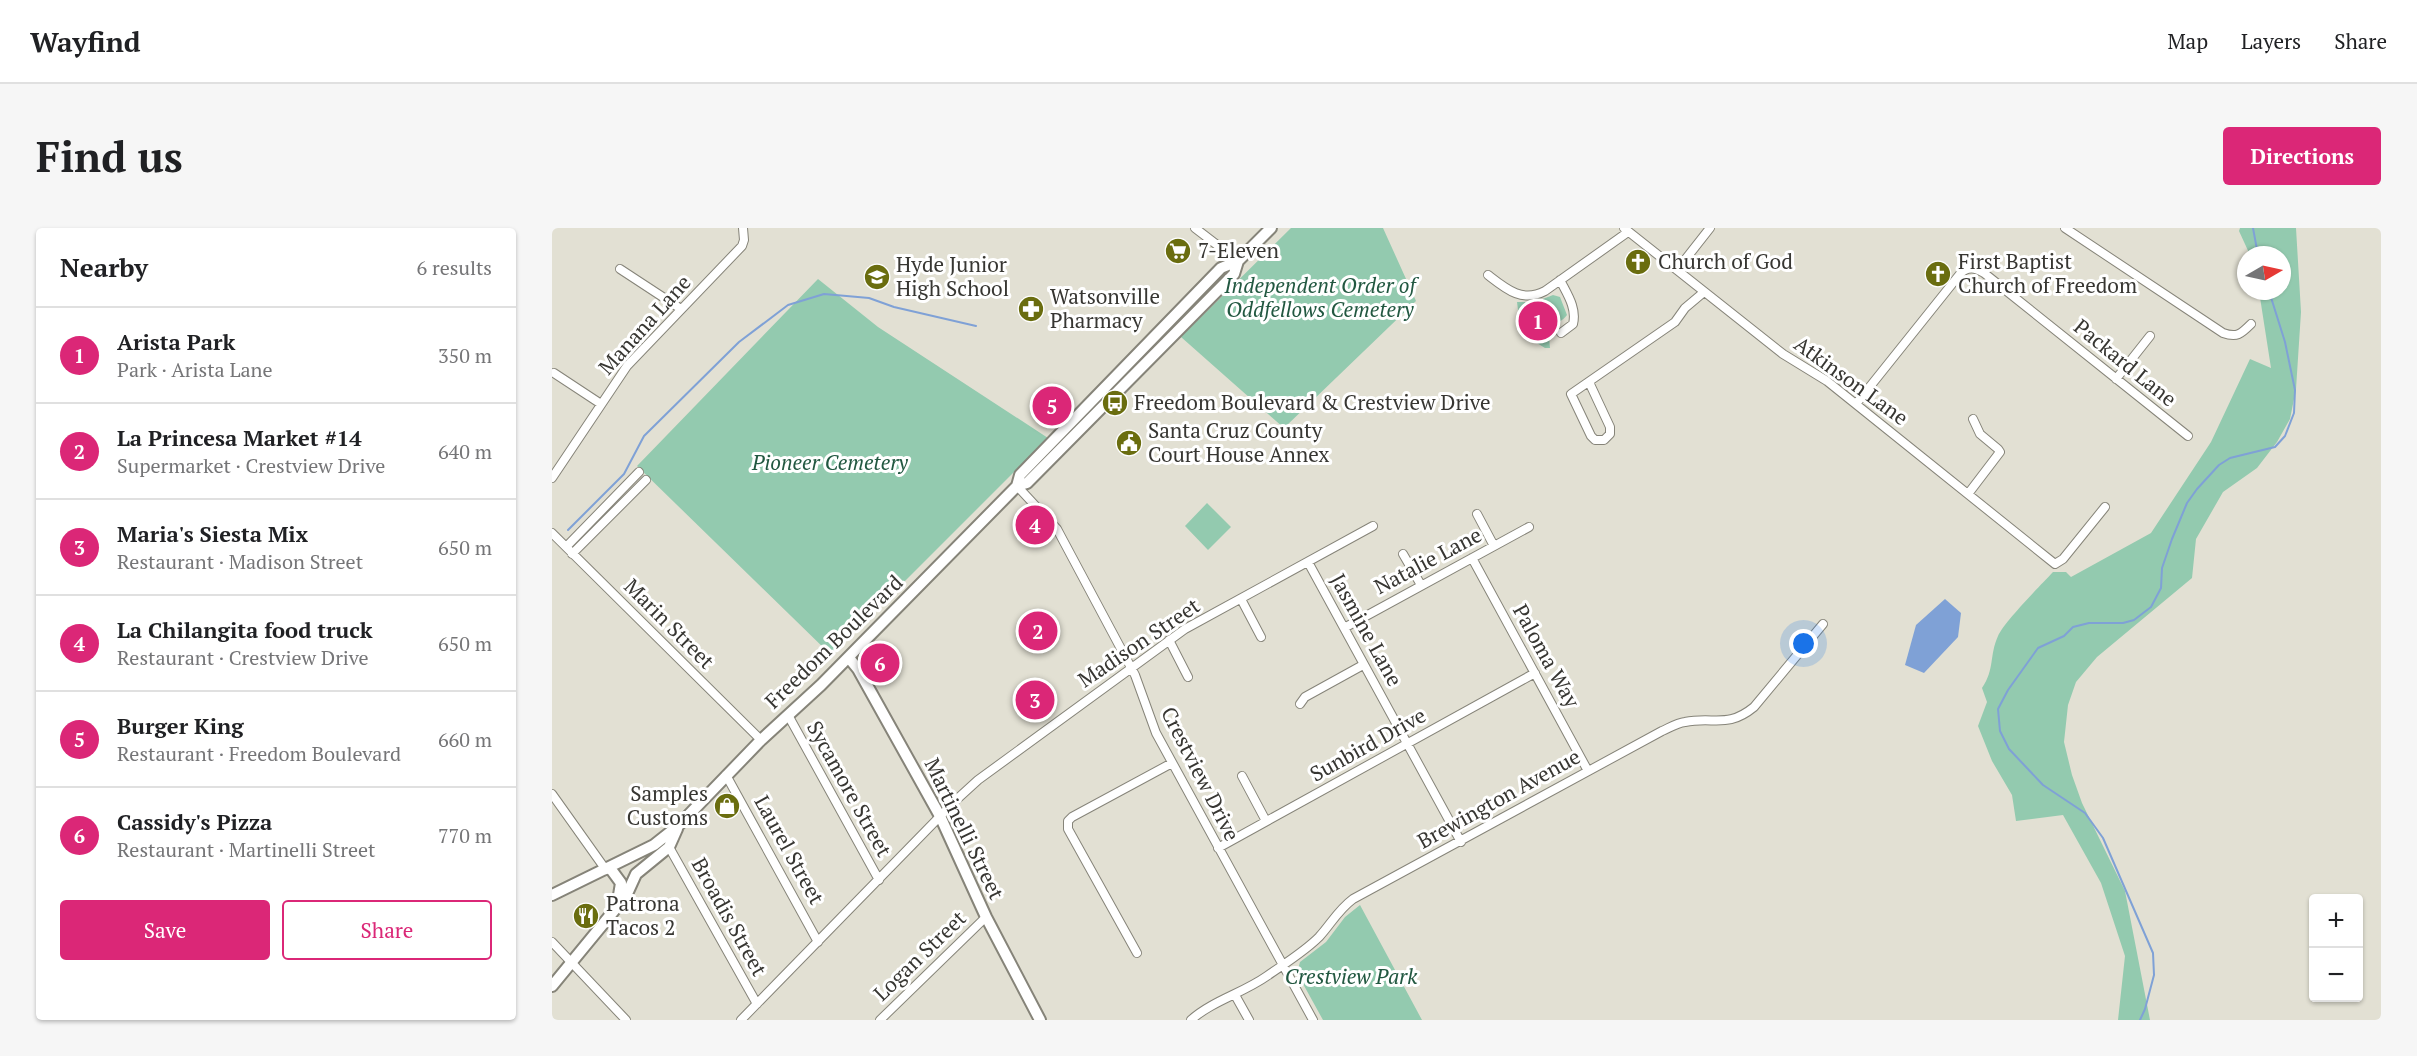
<!DOCTYPE html>
<html lang="en">
<head>
<meta charset="utf-8">
<style>
	body { margin:0; font-family:"PT Serif",serif; background:#f6f6f6; color:#202124 }
	.controls { position:absolute; right:18px; bottom:18px; display:grid; overflow:hidden; border-radius:6px; box-shadow:0 2px 4px #0004 }
	.controls button { width:54px; height:54px; display:grid; place-items:center; padding:0; border:0; border-bottom:2px solid #e0e0e0; background:#fff; color:#202124; font:30px sans-serif }
	.compass { position:absolute; left:1685px; top:18px; width:54px; height:54px; border-radius:50%; background:#fff; box-shadow:0 2px 4px #0004; rotate:81deg }
	.you { position:absolute; left:1252px; top:416px; width:21px; height:21px; margin:-15px; border:4px solid #fff; border-radius:50%; background:#1a73e8; box-shadow:0 0 0 9px #1a73e833 }
	.badge { display:grid; place-items:center; width:39px; height:39px; border-radius:50%; background:#db2777; color:#fff; font-size:20px; font-weight:700 }
	.pin { position:absolute; translate:-50% -50%; border:3px solid #fff; box-shadow:0 2px 6px #0006 }
	.list { margin:0; padding:0; list-style:none }
	h2 { display:flex; justify-content:space-between; align-items:center; height:78px; margin:0; padding:0 24px; font-size:26px }
	h2 small { font-size:20px; font-weight:400; color:#757577 }
	.list li { display:grid; grid-template-columns:39px 1fr auto; gap:18px; align-items:center; box-sizing:border-box; height:96px; padding:0 24px; border-top:2px solid #e0e0e0 }
	.list b { display:block; font-size:22px; white-space:nowrap }
	.list p { margin:0; font-size:20px; white-space:nowrap; color:#757577 }
	.list em { font-size:20px; font-style:normal; color:#757577 }
	.actions { display:flex; gap:12px; padding:18px 24px }
	.actions a { flex:1; padding:14px 0; border:2px solid #db2777; border-radius:6px; text-align:center; font-size:21px; color:#db2777 }
	.actions .main { background:#db2777; color:#fff }
	.map { position:relative; flex:none; width:1829px; height:792px; overflow:hidden; border-radius:6px }
	header { display:flex; align-items:center; gap:36px; box-sizing:border-box; height:84px; padding:0 30px; background:#fff; border-bottom:2px solid #e0e0e0 }
	header strong { font-size:28px }
	nav { display:flex; gap:33px; margin-inline-start:auto; font-size:21px }
	.intro { display:flex; align-items:center; justify-content:space-between; box-sizing:border-box; height:144px; padding:0 36px }
	h1 { margin:0; font-size:42px }
	.button { padding:15px 27px; border-radius:6px; background:#db2777; color:#fff; font-size:21px; font-weight:700 }
	main { display:flex; gap:36px; padding:0 36px }
	aside { flex:1; background:#fff; border-radius:6px; box-shadow:0 2px 4px #0004 }
	.map>svg:first-child { display:block }
	.green { fill:#93caaf }
	.water { fill:#7fa1d6 }
	.lines { fill:none; stroke-linecap:round; stroke-linejoin:round }
	.stream { stroke:#7fa1d6; stroke-width:2 }
	.street-casing { stroke:#868479; stroke-width:10 }
	.secondary-casing { stroke:#868479; stroke-width:14 }
	.street { stroke:#fff; stroke-width:8 }
	.secondary { stroke:#fff; stroke-width:10 }
	.labels { text-anchor:middle; stroke-width:6; stroke-linejoin:round; paint-order:stroke }
	.poi-label { font-size:21px; fill:#373632; stroke:#fff; text-anchor:start }
	.park-label { font-size:21px; font-style:italic; fill:#225841; stroke:#fff }
	.street-label { font-size:21px; fill:#373632; stroke:#fff }
</style>
</head>
<body>
<header>
<strong>Wayfind</strong>
<nav><a>Map</a><a>Layers</a><a>Share</a></nav>
</header>
<div class="intro"><h1>Find us</h1><a class="button">Directions</a></div>
<main>
<aside>
<h2>Nearby<small>6 results</small></h2>
<ul class="list">
<li><span class="badge">1</span><div><b>Arista Park</b><p>Park · Arista Lane</p></div><em>350 m</em></li>
<li><span class="badge">2</span><div><b>La Princesa Market #14</b><p>Supermarket · Crestview Drive</p></div><em>640 m</em></li>
<li><span class="badge">3</span><div><b>Maria's Siesta Mix</b><p>Restaurant · Madison Street</p></div><em>650 m</em></li>
<li><span class="badge">4</span><div><b>La Chilangita food truck</b><p>Restaurant · Crestview Drive</p></div><em>650 m</em></li>
<li><span class="badge">5</span><div><b>Burger King</b><p>Restaurant · Freedom Boulevard</p></div><em>660 m</em></li>
<li><span class="badge">6</span><div><b>Cassidy's Pizza</b><p>Restaurant · Martinelli Street</p></div><em>770 m</em></li>
</ul>
<div class="actions"><a class="main">Save</a><a>Share</a></div>
</aside>
<div class="map">
<svg width="1829" height="792" viewBox="0 0 1829 792">
	<rect width="100%" height="100%" fill="#e2e0d3"/>
	<!-- green -->
	<path class="green" d="M 739,0 L 831,0 L 864,73 L 732,200 L 629,109 Z
		M 1688,0 L 1744,0 L 1749,84 L 1744,161 L 1738,191 L 1725,214 L 1705,240 L 1671,264 L 1644,311 L 1640,350 L 1545,429 L 1524,454 L 1516,477 L 1512,514 L 1520,547 L 1530,575 L 1573,663 L 1598,792 L 1566,792 L 1573,728 L 1549,655 L 1511,587 L 1464,593 L 1460,567 L 1440,533 L 1426,498 L 1435,474 L 1430,460 C 1443,441 1437,428 1446,408 C 1453,393 1488,358 1501,344 L 1514,344 L 1519,349 L 1599,305 L 1659,214 L 1698,131 L 1719,140 L 1707,63 L 1730,63 L 1730,27 L 1698,27 L 1687,3 Z
		M 266,51 L 326,99 L 496,210 L 279,427 L 85,238 Z
		M 1001,67 L 1008,69 L 1015,87 C 1003,102 995,89 998,120 L 993,120 L 969,105 L 965,74 L 983,74 Z
		M 655,275 L 679,299 L 656,322 L 633,298 Z
		M 808,677 L 870,792 L 771,792 L 745,745 L 748,734 L 774,714 L 793,689 Z"/>
	<!-- water -->
	<path class="water" d="M 1393,371 L 1409,385 L 1406,409 L 1372,445 L 1353,437 L 1364,397 Z"/>
	<g class="lines">
		<!-- stream -->
		<path class="stream" d="M 1701,0 L 1706,27
			M 16,302 L 72,246 L 92,208 L 187,114 L 236,77 L 272,66 L 317,70 L 342,79 L 424,98
			M 1588,792 L 1593,781 L 1602,747 L 1601,725 L 1551,610 L 1533,585 L 1491,557 L 1457,521 L 1448,503 L 1446,481 L 1456,462 L 1486,420 L 1512,408 L 1521,399 L 1537,395 L 1571,395 L 1582,392 L 1599,379 L 1609,360 L 1610,340 L 1620,311 L 1635,275 L 1645,261 L 1667,237 L 1678,230 L 1723,219 L 1733,208 L 1742,185 L 1743,162 L 1733,114 L 1717,63"/>
		<!-- street casing -->
		<g class="street-casing">
			<path id="street" d="M 643,0 L 686,33
				M 1072,0 L 1231,126 L 1275,153 L 1503,336 L 1511,331 L 1553,279
				M 1513,0 L 1671,105 C 1685,110 1689,106 1699,96
				M 68,41 L 129,81
				M 1125,42 L 1158,0
				M 936,47 C 954,61 970,75 993,63 L 1076,4
				M 1008,52 C 1015,66 1025,80 1021,96 L 1009,105
				M 2,145 L 49,176
				M 1564,151 L 1598,108
				M 1037,154 L 1058,199 L 1058,206 L 1052,212 L 1043,212 L 1039,208 L 1019,166 L 1123,94 L 1133,80 L 1152,64
				M 1304,176 L 1408,46 C 1416,38 1423,40 1432,45 L 1636,208
				M 0,250 L 75,138 L 190,18 L 192,12 L 191,0
				M 465,258 L 505,301 L 583,447 L 604,505 L 761,792
				M 1416,266 L 1448,224 L 1446,221 L 1428,206 L 1421,191
				M 925,286 L 942,318
				M 0,305 L 209,512
				M 14,319 L 87,244
				M 20,326 L 94,252
				M 851,326 L 869,357
				M 920,330 L 1036,543
				M 756,334 L 909,614
				M 689,371 L 709,409
				M 792,400 L 977,299
				M 617,412 L 636,449
				M 748,476 L 753,469 L 811,437
				M 236,487 L 327,652
				M 174,547 L 266,714
				M 690,548 L 714,593
				M 0,566 L 54,642
				M 117,619 L 205,776
				M 666,620 L 983,445
				M 0,714 L 74,792
				M 585,725 L 516,601 L 516,593 L 520,589 L 620,535
				M 683,767 L 697,792
				M 189,792 L 403,573 L 426,552 L 633,401 L 821,298
				M 328,792 L 434,689
				M 639,792 C 660,773 691,765 715,748 C 732,736 752,724 767,709 C 779,696 786,682 801,671 L 1110,503 C 1117,500 1125,495 1133,494 C 1162,488 1175,501 1202,479 L 1271,396"/>
		</g>
		<!-- secondary casing -->
		<g class="secondary-casing">
			<path id="secondary" d="M 465,258 L 468,247 L 669,40 L 686,33 L 719,0
				M 297,430 L 306,441 L 388,588 L 434,689 L 488,792
				M 58,640 L 69,655 L 66,673
				M 0,667 L 102,617 L 126,598 L 209,512 L 269,457 L 465,258 L 475,255 L 682,46 L 686,33
				M 0,758 L 74,668 L 84,646 L 117,619 L 125,601"/>
		</g>
		<!-- street -->
		<use href="#street" class="street"/>
		<!-- secondary -->
		<use href="#secondary" class="secondary"/>
	</g>
	<!-- icons -->
	<defs>
		<g id="supermarket-disc" transform="scale(1.35)"><circle r="9.5" fill="#6a6d0f" stroke="#fff"/><path d="M-6-5.5h2.5l.6 2H6L4.5 2H-2.5L-4.4-4H-6ZM-1.5 3.2a1.3 1.3 0 1 0 .1 0ZM3 3.2a1.3 1.3 0 1 0 .1 0Z" fill="#fff"/></g>
		<g id="church-disc" transform="scale(1.35)"><circle r="9.5" fill="#6a6d0f" stroke="#fff"/><path d="M-1.2-6h2.4v3.5h3.3v2.4h-3.3V6h-2.4V-.1h-3.3v-2.4h3.3Z" fill="#fff"/></g>
		<g id="school-disc" transform="scale(1.35)"><circle r="9.5" fill="#6a6d0f" stroke="#fff"/><path d="M0-5L7-2L0 1L-7-2ZM-4 1L0 2.5L4 1V4Q0 6-4 4Z" fill="#fff"/></g>
		<g id="pharmacy-disc" transform="scale(1.35)"><circle r="9.5" fill="#6a6d0f" stroke="#fff"/><path d="M-2-6h4v4h4v4h-4v4h-4v-4h-4v-4h4Z" fill="#fff"/></g>
		<g id="bus-disc" transform="scale(1.35)"><circle r="9.5" fill="#6a6d0f" stroke="#fff"/><path d="M-5-6H5V4H4V6H2V4H-2V6H-4V4H-5ZM-3.5-4V0h7V-4ZM-3.5 1.2v1.5H-2V1.2ZM2 1.2v1.5H3.5V1.2Z" fill="#fff"/></g>
		<g id="civic-disc" transform="scale(1.35)"><circle r="9.5" fill="#6a6d0f" stroke="#fff"/><path d="M-.6-6.5H3V-4.5H.6V-3L4-1V1h2V6H-6V1h2V-1L-.6-3ZM-1.2 2.5V6h2.4V2.5Z" fill="#fff"/></g>
		<g id="shop-disc" transform="scale(1.35)"><circle r="9.5" fill="#6a6d0f" stroke="#fff"/><path d="M-5-2.5h2.3a2.7 3.5 0 0 1 5.4 0H5L5.5 6h-11ZM-1.5-2.5h3a1.5 2.3 0 0 0-3 0Z" fill="#fff"/></g>
		<g id="restaurant-disc" transform="scale(1.35)"><circle r="9.5" fill="#6a6d0f" stroke="#fff"/><path d="M-5-6h1v4h1v-4h1v4h1v-4h1v5L-1.5 .5V6h-2V.5L-5-1ZM5-6V6H3V1.5H1.5Q1.5-4 5-6Z" fill="#fff"/></g>
	</defs>
	<g fill-rule="evenodd">
		<use href="#supermarket-disc" x="626" y="23"/>
		<use href="#church-disc" x="1086" y="34"/>
		<use href="#church-disc" x="1386" y="46"/>
		<use href="#school-disc" x="325" y="49"/>
		<use href="#pharmacy-disc" x="479" y="81"/>
		<use href="#bus-disc" x="563" y="175"/>
		<use href="#civic-disc" x="577" y="215"/>
		<use href="#shop-disc" x="175" y="578"/>
		<use href="#restaurant-disc" x="34" y="688"/>
	</g>
	<g class="labels">
		<!-- poi labels -->
		<g class="poi-label">
			<text x="646" y="30">7-Eleven</text>
			<text x="1106" y="41">Church of God</text>
			<text x="1406" y="41">First Baptist<tspan x="1406" dy="24">Church of Freedom</tspan></text>
			<text x="344" y="44">Hyde Junior<tspan x="344" dy="24">High School</tspan></text>
			<text x="498" y="76">Watsonville<tspan x="498" dy="24">Pharmacy</tspan></text>
			<text x="582" y="182">Freedom Boulevard &amp; Crestview Drive</text>
			<text x="596" y="210">Santa Cruz County<tspan x="596" dy="24">Court House Annex</tspan></text>
			<text x="156" y="573" text-anchor="end">Samples<tspan x="156" dy="24">Customs</tspan></text>
			<text x="54" y="683">Patrona<tspan x="54" dy="24">Tacos 2</tspan></text>
		</g>
		<!-- park labels -->
		<g class="park-label">
			<text x="768" y="65">Independent Order of<tspan x="768" dy="24">Oddfellows Cemetery</tspan></text>
			<text x="278" y="242">Pioneer Cemetery</text>
			<text x="799" y="756">Crestview Park</text>
		</g>
		<!-- street labels -->
		<g class="street-label">
			<text transform="translate(93 97) rotate(-48)" y="7">Manana Lane</text>
			<text transform="translate(1573 135) rotate(39)" y="7">Packard Lane</text>
			<text transform="translate(1299 153) rotate(36)" y="7">Atkinson Lane</text>
			<text transform="translate(876 333) rotate(-28)" y="7">Natalie Lane</text>
			<text transform="translate(117 396) rotate(45)" y="7">Marin Street</text>
			<text transform="translate(814 402) rotate(61)" y="7">Jasmine Lane</text>
			<text transform="translate(282 414) rotate(-44)" y="7">Freedom Boulevard</text>
			<text transform="translate(587 415) rotate(-34)" y="7">Madison Street</text>
			<text transform="translate(994 428) rotate(61)" y="7">Paloma Way</text>
			<text transform="translate(816 517) rotate(-29)" y="7">Sunbird Drive</text>
			<text transform="translate(648 546) rotate(63)" y="7">Crestview Drive</text>
			<text transform="translate(297 561) rotate(61)" y="7">Sycamore Street</text>
			<text transform="translate(947 571) rotate(-29)" y="7">Brewington Avenue</text>
			<text transform="translate(412 601) rotate(64)" y="7">Martinelli Street</text>
			<text transform="translate(237 622) rotate(61)" y="7">Laurel Street</text>
			<text transform="translate(177 689) rotate(61)" y="7">Broadis Street</text>
			<text transform="translate(368 728) rotate(-44)" y="7">Logan Street</text>
		</g>
	</g>
</svg>
<div class="controls">
<button>+</button>
<button>−</button>
</div>
<svg class="compass" viewBox="-18 -18 36 36"><path d="M0-13l5 13h-10z" fill="#e53935"/><path d="M0 13l5-13h-10z" fill="#757577"/></svg>
<div class="you"></div>
<div class="pin badge" style="left:986px;top:93px">1</div>
<div class="pin badge" style="left:486px;top:403px">2</div>
<div class="pin badge" style="left:483px;top:472px">3</div>
<div class="pin badge" style="left:483px;top:297px">4</div>
<div class="pin badge" style="left:500px;top:178px">5</div>
<div class="pin badge" style="left:328px;top:435px">6</div>
</div>
</main>
</body>
</html>
